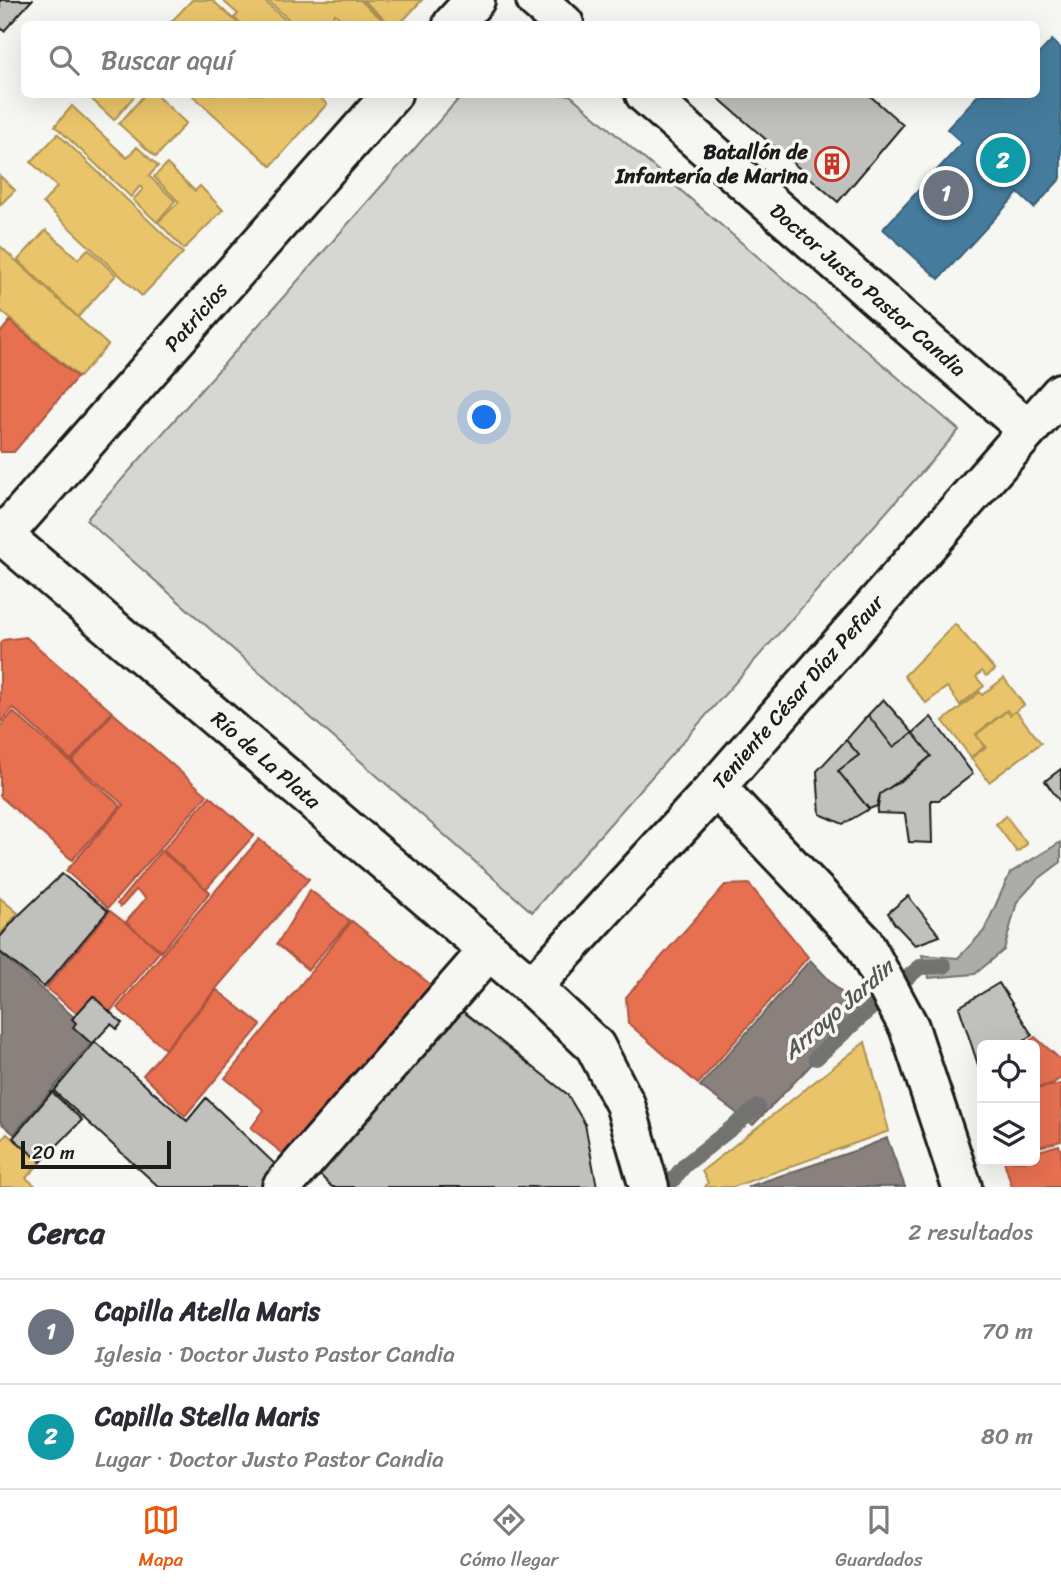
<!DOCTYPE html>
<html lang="es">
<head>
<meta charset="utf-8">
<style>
	body { margin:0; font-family:Sriracha,sans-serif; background:#f2f2f3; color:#2b2b33 }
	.controls { position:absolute; right:21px; bottom:21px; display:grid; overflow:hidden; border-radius:10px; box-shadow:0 7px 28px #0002 }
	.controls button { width:63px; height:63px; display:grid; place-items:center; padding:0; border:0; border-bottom:2px solid #e1e1e2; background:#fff; color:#2b2b33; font:35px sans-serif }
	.scale { position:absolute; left:21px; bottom:18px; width:150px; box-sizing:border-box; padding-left:7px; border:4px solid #1c1c1c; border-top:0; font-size:19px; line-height:24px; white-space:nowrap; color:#1c1c1c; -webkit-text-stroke:5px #f6f6f2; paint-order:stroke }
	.you { position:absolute; left:485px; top:418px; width:24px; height:24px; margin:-18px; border:5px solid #fff; border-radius:50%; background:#1a73e8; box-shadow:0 0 0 10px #1a73e833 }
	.badge { display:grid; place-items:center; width:46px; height:46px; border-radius:50%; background:#ea580c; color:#fff; font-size:23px; font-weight:700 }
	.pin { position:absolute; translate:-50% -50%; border:4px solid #fff; box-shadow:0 2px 7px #0006 }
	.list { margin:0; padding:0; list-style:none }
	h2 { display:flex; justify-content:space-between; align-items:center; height:91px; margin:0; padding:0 28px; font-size:30px }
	h2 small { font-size:23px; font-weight:400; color:#7c7c81 }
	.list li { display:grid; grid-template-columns:46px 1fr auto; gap:21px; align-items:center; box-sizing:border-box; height:105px; padding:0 28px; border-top:2px solid #e1e1e2 }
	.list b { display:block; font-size:26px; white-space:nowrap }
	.list p { margin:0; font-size:23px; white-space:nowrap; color:#7c7c81 }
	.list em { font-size:23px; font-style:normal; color:#7c7c81 }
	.icon { flex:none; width:38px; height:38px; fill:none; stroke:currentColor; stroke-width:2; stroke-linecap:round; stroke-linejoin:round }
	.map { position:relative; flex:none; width:1061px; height:1187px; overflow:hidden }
	.search { position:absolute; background:#fff; box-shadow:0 7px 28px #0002; left:21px; right:21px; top:21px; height:77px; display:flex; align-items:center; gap:18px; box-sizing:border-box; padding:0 24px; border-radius:10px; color:#7c7c81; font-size:26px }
	.sheet { height:301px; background:#fff }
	nav { display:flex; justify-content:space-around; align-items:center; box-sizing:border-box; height:98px; border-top:2px solid #e1e1e2; background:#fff; font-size:19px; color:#7c7c81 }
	nav a { display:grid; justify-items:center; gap:4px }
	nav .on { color:#ea580c }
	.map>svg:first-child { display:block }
	.green { fill:#d6d6d2; stroke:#797977; stroke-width:2 }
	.water { fill:#acaca9; stroke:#727271; stroke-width:2 }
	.homes { fill:#e9c46a; stroke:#ac9253; stroke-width:2 }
	.shops { fill:#e76f51; stroke:#aa5641; stroke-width:2 }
	.public { fill:#457b9d; stroke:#395e76; stroke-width:2 }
	.industry { fill:#8a817c; stroke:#69635f; stroke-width:2 }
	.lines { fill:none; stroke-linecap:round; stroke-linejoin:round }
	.stream { stroke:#727271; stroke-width:16 }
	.building { fill:#c0c0bd; stroke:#1c1c1c; stroke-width:2 }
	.minor-casing { stroke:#1c1c1c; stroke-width:44 }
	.tertiary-casing { stroke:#1c1c1c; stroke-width:44 }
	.minor { stroke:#f6f6f2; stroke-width:38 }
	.tertiary { stroke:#f6f6f2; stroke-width:38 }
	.labels { text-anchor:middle; stroke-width:7; stroke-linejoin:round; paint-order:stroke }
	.poi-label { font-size:21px; font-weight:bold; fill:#1c1c1c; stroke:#f6f6f2; text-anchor:end }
	.street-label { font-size:21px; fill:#1c1c1c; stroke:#f6f6f2 }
	.water-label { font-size:23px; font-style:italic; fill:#565654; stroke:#f6f6f2 }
</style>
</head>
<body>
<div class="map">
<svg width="1061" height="1187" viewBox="0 0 1061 1187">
	<rect width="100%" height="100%" fill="#f6f6f2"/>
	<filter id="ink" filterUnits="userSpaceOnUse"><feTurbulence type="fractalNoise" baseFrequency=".0143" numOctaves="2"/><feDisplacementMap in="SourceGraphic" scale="14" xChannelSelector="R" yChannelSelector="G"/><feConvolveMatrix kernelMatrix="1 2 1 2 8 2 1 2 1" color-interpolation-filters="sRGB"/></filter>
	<g filter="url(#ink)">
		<!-- green -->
		<path class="green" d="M 462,95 L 570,95 L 959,430 L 532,912 L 86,520 Z"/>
		<!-- water -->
		<path class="water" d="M 1061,842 L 1061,862 L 1037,880 L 1017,902 L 1004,950 L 975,974 L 929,978 L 922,955 L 958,958 L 984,931 L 1010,873 Z"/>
		<!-- homes -->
		<path class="homes" d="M 192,0 L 212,0 L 239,24 L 169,24 Z
			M 222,0 L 263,0 L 290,24 L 241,24 L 234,18 L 238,14 Z
			M 267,0 L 360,0 L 387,24 L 344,24 L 345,23 L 335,14 L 326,24 L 294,24 Z
			M 363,0 L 422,0 L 400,24 L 390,24 Z
			M 86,94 L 136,94 L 114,120 Z
			M 145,94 L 155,94 L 186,123 L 156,157 L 119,124 Z
			M 191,94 L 316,94 L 327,104 L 271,166 Z
			M 72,106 L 127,158 L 137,147 L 158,166 L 149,176 L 175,201 L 157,222 L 133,200 L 143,189 L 140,186 L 131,197 L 55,126 Z
			M 58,134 L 183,253 L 142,296 L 43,203 L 57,187 L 31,162 Z
			M 167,164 L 195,191 L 200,186 L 223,210 L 184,249 L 158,222 L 179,202 L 154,177 Z
			M 0,176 L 15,190 L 0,205 Z
			M 46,230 L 78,259 L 88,249 L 116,275 L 78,317 L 18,260 Z
			M 0,246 L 108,345 L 79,377 L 0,310 Z
			M 955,624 L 995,670 L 986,676 L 982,671 L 976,677 L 984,686 L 960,705 L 947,687 L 926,703 L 904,676 Z
			M 1004,678 L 1024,705 L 1010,715 L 1007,710 L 976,734 L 984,747 L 971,757 L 943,721 L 980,692 L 982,695 Z
			M 1007,711 L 1010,715 L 1016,711 L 1041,743 L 989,782 L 971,758 L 986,747 L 976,735 Z
			M 1006,816 L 1027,844 L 1017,852 L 996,824 Z
			M 0,898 L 18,913 L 0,935 Z
			M 865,1042 L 889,1131 L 733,1187 L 705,1187 L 708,1183 L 702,1171 Z
			M 7,1134 L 41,1162 L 26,1178 L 37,1187 L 0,1187 L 0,1142 Z"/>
		<!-- shops -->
		<path class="shops" d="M 10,321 L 77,377 L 14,452 L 0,452 L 0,333 Z
			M 26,637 L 112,712 L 71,760 L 13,708 L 0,723 L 0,644 L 3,640 Z
			M 13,712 L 121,806 L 72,860 L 0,796 L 0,727 Z
			M 113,713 L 207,795 L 108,908 L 66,871 L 124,805 L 72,761 Z
			M 210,796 L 254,835 L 206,889 L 163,850 Z
			M 259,839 L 309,879 L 165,1049 L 117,1008 Z
			M 161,851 L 210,892 L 161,952 L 126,922 L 146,898 L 136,890 L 121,907 L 117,904 Z
			M 749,884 L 808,957 L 698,1084 L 628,1023 L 626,997 L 725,885 Z
			M 310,890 L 350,921 L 308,970 L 277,944 Z
			M 110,911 L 161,950 L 96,1029 L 46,988 Z
			M 352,921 L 441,993 L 291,1160 L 251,1128 L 264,1110 L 225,1078 Z
			M 217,990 L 261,1025 L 185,1116 L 143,1075 Z
			M 1035,1037 L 1061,1060 L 1061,1078 L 1052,1084 L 1035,1088 L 1035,1045 L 1024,1045 Z
			M 1061,1084 L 1061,1141 L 1035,1148 L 1035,1089 Z
			M 1059,1145 L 1061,1151 L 1061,1187 L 1012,1187 L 1004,1161 L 1035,1161 L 1035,1152 Z"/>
		<!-- public -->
		<path class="public" d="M 1052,40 L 1061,49 L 1061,178 L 1034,208 L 1018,193 L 939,279 L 883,229 L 962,143 L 947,129 L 979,94 L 1036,94 L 1036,57 Z"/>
		<!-- industry -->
		<path class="industry" d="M 0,953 L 97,1037 L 14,1134 L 0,1122 Z
			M 810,960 L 861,1013 L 753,1125 L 700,1086 Z
			M 887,1138 L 905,1187 L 747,1187 L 860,1149 Z"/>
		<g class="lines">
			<!-- stream -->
			<path class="stream" d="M 816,1058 L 863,1015 L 920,967 L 944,966
				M 667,1187 L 685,1165 L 758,1107"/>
		</g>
		<!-- building -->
		<path class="building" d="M 0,0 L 32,0 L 4,31 L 0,27 Z
			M 719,94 L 868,94 L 903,125 L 838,202 L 717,97 Z
			M 883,699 L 913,733 L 893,747 L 868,715 Z
			M 868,715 L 893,747 L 913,733 L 931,756 L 908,775 L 880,794 L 877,806 L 869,809 L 838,771 L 859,755 L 846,740 Z
			M 931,717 L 973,774 L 939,800 L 931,800 L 932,843 L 909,842 L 905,814 L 877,813 L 880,794 L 908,776 L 931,756 L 913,733 Z
			M 846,740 L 859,755 L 838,771 L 869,809 L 843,824 L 820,814 L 817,771 Z
			M 1061,769 L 1061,803 L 1045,781 Z
			M 62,874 L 108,911 L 44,987 L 0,952 L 0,937 L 17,917 Z
			M 908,896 L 940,936 L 915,945 L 894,923 L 888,913 Z
			M 999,983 L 1032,1035 L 1019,1045 L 982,1045 L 982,1073 L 981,1074 L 959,1007 Z
			M 93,996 L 122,1023 L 117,1029 L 111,1024 L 92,1044 L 73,1027 L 76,1023 L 72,1019 Z
			M 460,1009 L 567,1094 L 585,1124 L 597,1187 L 332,1187 L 316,1171 Z
			M 95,1042 L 187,1121 L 206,1098 L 280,1169 L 266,1187 L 159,1187 L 54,1091 Z
			M 52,1092 L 82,1120 L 41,1162 L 13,1138 Z"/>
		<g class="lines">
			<!-- minor casing -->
			<g class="minor-casing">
				<path id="minor" d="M 536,0 L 564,24
					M 453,24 L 475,0
					M 645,94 L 1028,430
					M 0,539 L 392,94
					M 716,787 L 863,942 L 909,1027 L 962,1187
					M 282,1187 L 489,950"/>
			</g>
			<!-- tertiary casing -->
			<g class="tertiary-casing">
				<path id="tertiary" d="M 0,533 L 532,987 L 595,1046 L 625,1104 L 649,1187
					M 532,987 L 716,787 L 1028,430 L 1061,393"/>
			</g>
			<!-- minor -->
			<use href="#minor" class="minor"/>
			<!-- tertiary -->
			<use href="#tertiary" class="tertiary"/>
		</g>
	</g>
	<!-- icons -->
	<defs>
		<g id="building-ring" transform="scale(1.75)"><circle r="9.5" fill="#f6f6f2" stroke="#c8321e" stroke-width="1.5"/><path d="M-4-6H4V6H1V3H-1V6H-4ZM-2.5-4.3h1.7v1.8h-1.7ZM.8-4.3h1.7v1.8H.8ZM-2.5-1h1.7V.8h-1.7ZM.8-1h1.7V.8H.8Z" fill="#c8321e"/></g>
	</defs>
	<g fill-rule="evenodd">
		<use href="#building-ring" x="832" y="164"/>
	</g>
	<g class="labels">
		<!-- poi labels -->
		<g class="poi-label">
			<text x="808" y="159">Batallón de<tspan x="808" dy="24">Infantería de Marina</tspan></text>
		</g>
		<!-- street labels -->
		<g class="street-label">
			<text transform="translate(868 290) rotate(41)" y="7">Doctor Justo Pastor Candia</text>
			<text transform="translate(196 317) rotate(-49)" y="7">Patricios</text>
			<text transform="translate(798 692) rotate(-49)" y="7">Teniente César Díaz Pefaur</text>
			<text transform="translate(266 760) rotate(41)" y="7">Río de La Plata</text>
		</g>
		<!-- water labels -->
		<g class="water-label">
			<text transform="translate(838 1009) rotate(-41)" y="8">Arroyo Jardin</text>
		</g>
	</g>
</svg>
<div class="controls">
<button><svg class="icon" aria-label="locate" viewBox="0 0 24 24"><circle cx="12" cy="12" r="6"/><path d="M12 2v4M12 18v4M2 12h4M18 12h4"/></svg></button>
<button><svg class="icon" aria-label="layers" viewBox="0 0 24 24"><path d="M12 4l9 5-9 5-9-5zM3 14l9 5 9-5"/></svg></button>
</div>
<div class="scale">20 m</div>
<div class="you"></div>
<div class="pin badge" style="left:946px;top:193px;background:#6b7280">1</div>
<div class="pin badge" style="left:1003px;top:160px;background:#0f9aa8">2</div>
<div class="search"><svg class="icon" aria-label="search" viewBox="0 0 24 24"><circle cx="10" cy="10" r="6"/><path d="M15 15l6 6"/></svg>Buscar aquí</div>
</div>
<section class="sheet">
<h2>Cerca<small>2 resultados</small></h2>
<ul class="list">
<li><span class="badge" style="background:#6b7280">1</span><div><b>Capilla Atella Maris</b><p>Iglesia · Doctor Justo Pastor Candia</p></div><em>70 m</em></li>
<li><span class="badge" style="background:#0f9aa8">2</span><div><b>Capilla Stella Maris</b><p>Lugar · Doctor Justo Pastor Candia</p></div><em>80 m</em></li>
</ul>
</section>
<nav>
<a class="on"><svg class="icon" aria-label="map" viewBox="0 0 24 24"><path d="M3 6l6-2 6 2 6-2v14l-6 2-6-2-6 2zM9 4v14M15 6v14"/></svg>Mapa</a>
<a><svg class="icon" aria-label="directions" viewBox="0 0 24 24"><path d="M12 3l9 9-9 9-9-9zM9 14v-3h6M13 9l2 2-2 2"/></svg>Cómo llegar</a>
<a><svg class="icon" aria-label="saved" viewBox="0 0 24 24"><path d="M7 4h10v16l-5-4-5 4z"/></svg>Guardados</a>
</nav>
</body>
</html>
